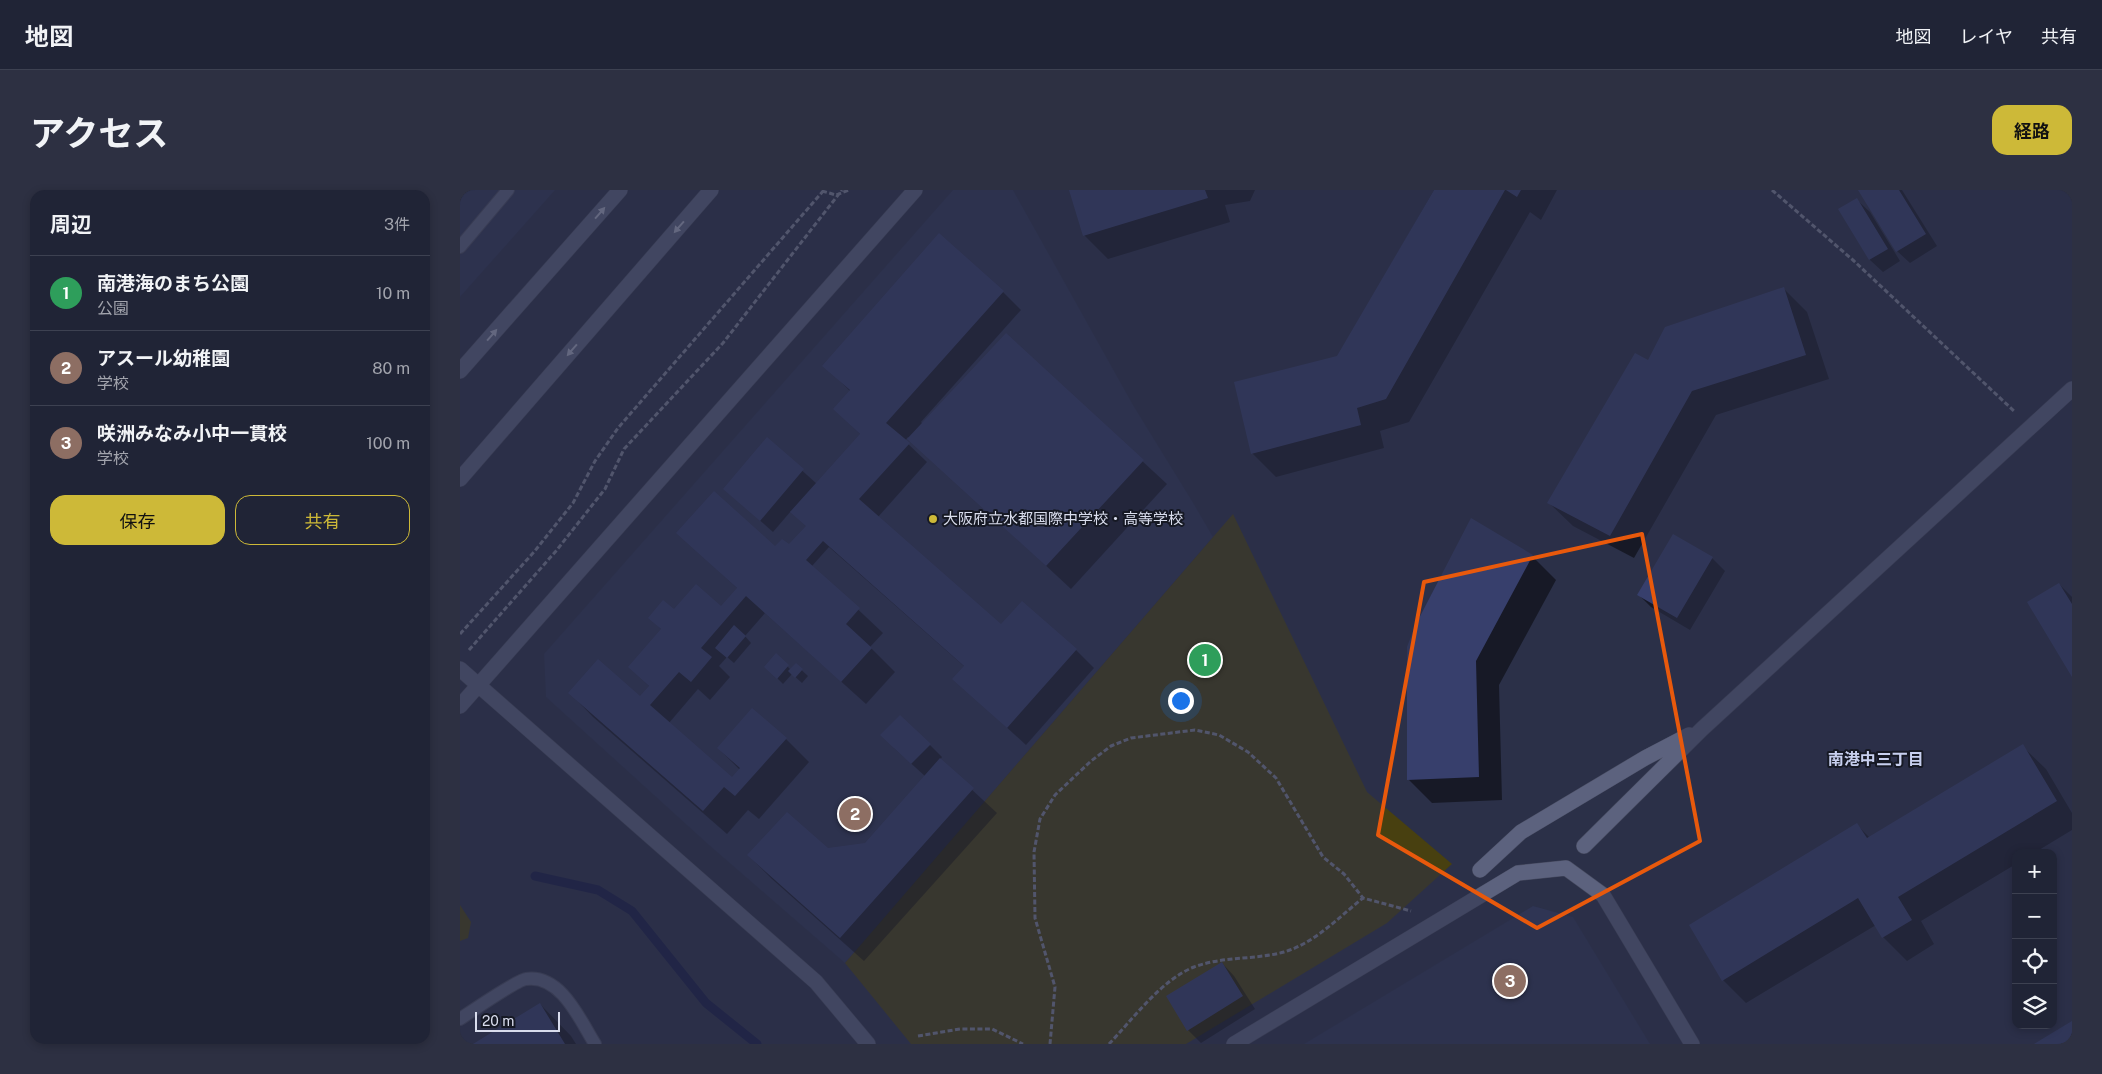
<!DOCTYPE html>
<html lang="ja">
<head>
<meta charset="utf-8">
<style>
	body { margin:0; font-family:"Public Sans","Noto Sans JP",sans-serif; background:#2d3042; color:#f1f3f6 }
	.controls { position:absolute; right:15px; bottom:15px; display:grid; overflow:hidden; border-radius:10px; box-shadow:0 2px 8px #0003 }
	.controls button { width:45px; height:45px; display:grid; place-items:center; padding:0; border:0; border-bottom:1px solid #3d4151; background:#202436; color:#f1f3f6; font:25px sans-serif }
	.scale { position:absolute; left:15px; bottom:12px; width:85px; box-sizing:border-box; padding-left:5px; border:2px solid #d9dded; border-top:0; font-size:14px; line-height:18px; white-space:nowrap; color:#d9dded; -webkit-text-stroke:4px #161924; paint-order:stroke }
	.you { position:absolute; left:720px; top:510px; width:18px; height:18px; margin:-12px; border:4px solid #fff; border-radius:50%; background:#1a73e8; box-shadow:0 0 0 8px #1a73e833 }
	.badge { display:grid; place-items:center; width:32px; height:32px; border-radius:50%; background:#cdb938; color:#fff; font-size:16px; font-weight:700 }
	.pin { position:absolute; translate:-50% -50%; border:2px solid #fff; box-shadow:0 1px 5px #0006 }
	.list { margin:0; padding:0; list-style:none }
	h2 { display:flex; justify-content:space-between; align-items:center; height:65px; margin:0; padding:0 20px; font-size:21px }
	h2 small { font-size:16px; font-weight:400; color:#a2a4ad }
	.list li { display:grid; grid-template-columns:32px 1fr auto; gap:15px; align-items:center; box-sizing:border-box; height:75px; padding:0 20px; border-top:1px solid #3d4151 }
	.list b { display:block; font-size:19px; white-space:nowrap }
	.list p { margin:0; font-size:16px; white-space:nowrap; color:#a2a4ad }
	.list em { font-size:16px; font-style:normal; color:#a2a4ad }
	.actions { display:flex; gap:10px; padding:15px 20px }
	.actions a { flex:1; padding:11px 0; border:1px solid #cdb938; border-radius:15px; text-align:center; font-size:18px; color:#cdb938 }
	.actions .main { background:#cdb938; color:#111 }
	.icon { flex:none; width:28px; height:28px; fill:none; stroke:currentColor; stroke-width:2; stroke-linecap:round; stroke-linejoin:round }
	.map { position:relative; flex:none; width:1612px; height:854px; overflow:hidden; border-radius:15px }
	header { display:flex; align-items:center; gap:30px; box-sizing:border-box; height:70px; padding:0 25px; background:#202436; border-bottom:1px solid #3d4151 }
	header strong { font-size:24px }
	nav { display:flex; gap:28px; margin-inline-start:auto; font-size:18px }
	.intro { display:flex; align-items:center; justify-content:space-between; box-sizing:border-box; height:120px; padding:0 30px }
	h1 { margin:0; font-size:35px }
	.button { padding:12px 22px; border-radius:15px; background:#cdb938; color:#111; font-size:18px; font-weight:700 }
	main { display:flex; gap:30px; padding:0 30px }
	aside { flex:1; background:#202436; border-radius:15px; box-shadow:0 2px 8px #0003 }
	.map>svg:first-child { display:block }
	.built { fill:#2f3554 }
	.green { fill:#484010 }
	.shadow { fill:#0007 }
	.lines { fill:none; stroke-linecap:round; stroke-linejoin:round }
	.stream { stroke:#161a44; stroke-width:9 }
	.building { fill:#373f6c }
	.lane-casing { stroke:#474b60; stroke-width:14 }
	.street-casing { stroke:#474b60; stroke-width:16 }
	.secondary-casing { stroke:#474b60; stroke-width:16 }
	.path { stroke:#7f8397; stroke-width:3; stroke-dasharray:5 2.5; stroke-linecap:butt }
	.lane { stroke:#5c627e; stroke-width:12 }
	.street { stroke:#5c627e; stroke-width:15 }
	.secondary { stroke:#5c627e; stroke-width:15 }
	.oneway { fill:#a7acc1 }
	.marked { fill:none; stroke:#e8590c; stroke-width:4; stroke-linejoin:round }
	.poi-dot { fill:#cdb938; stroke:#161924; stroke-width:2 }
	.labels { text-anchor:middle; stroke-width:4; stroke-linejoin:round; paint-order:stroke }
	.poi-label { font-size:15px; fill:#d9dded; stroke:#161924; text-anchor:start }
	.neighbourhood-label { font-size:16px; font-weight:bold; fill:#c7cfee; stroke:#161924 }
</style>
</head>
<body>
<header>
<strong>地図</strong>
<nav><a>地図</a><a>レイヤ</a><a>共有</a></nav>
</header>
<div class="intro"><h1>アクセス</h1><a class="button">経路</a></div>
<main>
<aside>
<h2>周辺<small>3件</small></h2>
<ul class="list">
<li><span class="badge" style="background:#2e9e5b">1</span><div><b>南港海のまち公園</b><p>公園</p></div><em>10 m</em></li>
<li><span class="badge" style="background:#8d6e63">2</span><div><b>アスール幼稚園</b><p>学校</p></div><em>80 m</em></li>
<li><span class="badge" style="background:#8d6e63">3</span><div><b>咲洲みなみ小中一貫校</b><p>学校</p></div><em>100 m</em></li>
</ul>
<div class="actions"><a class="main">保存</a><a>共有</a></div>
</aside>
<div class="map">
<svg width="1612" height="854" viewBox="0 0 1612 854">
	<rect width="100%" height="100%" fill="#2b3048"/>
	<!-- built -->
	<path class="built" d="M 0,0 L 95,0 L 0,107 Z
		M 493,0 L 553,0 L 673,215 L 732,311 L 753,347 L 385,773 L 249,655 L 86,507 L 84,464 Z
		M 1073,716 L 1113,727 L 1190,854 L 844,854 Z"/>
	<!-- green -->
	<path class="green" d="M 773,324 L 907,602 L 992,674 L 927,733 L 726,854 L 451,854 L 385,773 Z
		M 0,715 L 11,732 L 8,748 L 0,751 Z"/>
	<!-- shadow -->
	<path class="shadow" d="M 610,0 L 795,0 L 790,11 L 765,15 L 770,32 L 648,69 L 624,45 Z
		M 974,0 L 1097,0 L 1081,30 L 1070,22 L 949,232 L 920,241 L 924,258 L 816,287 L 792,263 L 878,167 Z
		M 1399,0 L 1442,0 L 1477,56 L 1450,73 L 1437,61 Z
		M 1397,10 L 1410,22 L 1440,71 L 1423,82 L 1410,70 L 1380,20 Z
		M 1324,99 L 1347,122 L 1369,189 L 1256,225 L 1174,368 L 1113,336 L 1089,313 L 1188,171 Z
		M 543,102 L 561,120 L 461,232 L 463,234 L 546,145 L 707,294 L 611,399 L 448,247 L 445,251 L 467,272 L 418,327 L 541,436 L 616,460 L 634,478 L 566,555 L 494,489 L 505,477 L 369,357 L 352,376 L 423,443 L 410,457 L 435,482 L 406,514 L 305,423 L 285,446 L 291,453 L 274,473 L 267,467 L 259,476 L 270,487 L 250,510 L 238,499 L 209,533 L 272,588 L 280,580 L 258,558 L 326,549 L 349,572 L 299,629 L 288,620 L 267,644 L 133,527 L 110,503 L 180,508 L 190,497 L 169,477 L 202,440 L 190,428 L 215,421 L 261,418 L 278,399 L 218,343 L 334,361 L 347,336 L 331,321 L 313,342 L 264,299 L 307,249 L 357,294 L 401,245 L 374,219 L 390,201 L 364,175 Z
		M 1011,329 L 1072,366 L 1096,390 L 1039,495 L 1042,610 L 972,613 L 948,589 Z
		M 1252,368 L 1265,381 L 1230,440 L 1191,417 L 1179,405 Z
		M 1599,394 L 1612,407 L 1612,485 Z
		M 316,465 L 331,480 L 336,475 L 348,486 L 342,493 L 332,484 L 323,494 L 306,477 Z
		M 470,555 L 482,567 L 480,570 L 537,623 L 404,771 L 312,689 L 288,665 L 368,660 L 406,655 L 466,587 L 434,558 Z
		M 1562,556 L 1586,579 L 1612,623 L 1612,640 L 1574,663 L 1556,663 L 1556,674 L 1461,731 L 1474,754 L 1447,771 L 1423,747 L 1416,735 L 1286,813 L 1263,790 L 1397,635 L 1410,648 Z
		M 762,773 L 774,786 L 795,819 L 741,853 L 728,840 L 708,806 Z
		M 80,814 L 111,846 L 116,854 L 15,854 Z"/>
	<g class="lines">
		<!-- stream -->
		<path class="stream" d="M 75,686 L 138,700 L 172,721 L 246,813 L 297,854"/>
	</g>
	<!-- building -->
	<path class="building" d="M 609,0 L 745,0 L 748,8 L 623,46 Z
		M 974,0 L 1045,0 L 926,209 L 897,218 L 901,235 L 791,264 L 774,192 L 877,166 Z
		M 1046,0 L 1061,0 L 1057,7 Z
		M 1398,0 L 1439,0 L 1466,44 L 1436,62 Z
		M 1397,8 L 1428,59 L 1409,70 L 1378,19 Z
		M 479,43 L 544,101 L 426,233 L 450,253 L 399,309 L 541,434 L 562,411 L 617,459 L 547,538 L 492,489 L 504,476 L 363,351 L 346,370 L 400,418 L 386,434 L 412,458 L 381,492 L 286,406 L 241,458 L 252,467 L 231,492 L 219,482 L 190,515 L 272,587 L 280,578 L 257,558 L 292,518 L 327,548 L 275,606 L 264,597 L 243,621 L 108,503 L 138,469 L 180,506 L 189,496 L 168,477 L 201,439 L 188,428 L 203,410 L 214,419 L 236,394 L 261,416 L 277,398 L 216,343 L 254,301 L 315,356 L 322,349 L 329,354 L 346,336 L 330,322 L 400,244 L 373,219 L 390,200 L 362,176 Z
		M 1324,97 L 1346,165 L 1232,201 L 1150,346 L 1087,313 L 1175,163 L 1188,170 L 1205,137 Z
		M 546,143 L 684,270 L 586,376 L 447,249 Z
		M 307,247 L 344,279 L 300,331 L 263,299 Z
		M 1011,328 L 1073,365 L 1016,471 L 1019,587 L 947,590 L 947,457 L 955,436 Z
		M 1213,344 L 1253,367 L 1217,428 L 1177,405 Z
		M 1599,393 L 1612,414 L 1612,487 L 1567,412 Z
		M 274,435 L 286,446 L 267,468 L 255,458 Z
		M 316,463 L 329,475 L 317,489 L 304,477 Z
		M 336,473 L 343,479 L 335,488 L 328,481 Z
		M 440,525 L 471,554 L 451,574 L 420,545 Z
		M 1563,554 L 1597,611 L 1438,707 L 1452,730 L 1422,748 L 1398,708 L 1262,791 L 1229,735 L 1397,633 L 1407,648 Z
		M 480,568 L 514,598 L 380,748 L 287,665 L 327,622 L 368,658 L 405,653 Z
		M 762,772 L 783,806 L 727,841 L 706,806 Z
		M 80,813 L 105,854 L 13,854 Z
		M 1612,831 L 1612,854 L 1574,854 Z"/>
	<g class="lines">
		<!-- lane casing -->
		<g class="lane-casing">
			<path id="lane" d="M 0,57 L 48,0
				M 0,829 C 12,821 57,790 66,789 C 101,784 120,830 135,854"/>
		</g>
		<!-- street casing -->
		<g class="street-casing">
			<path id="street" d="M 1124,656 L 1242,539 L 1612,199
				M 1020,680 L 1061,642 L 1185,568 L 1229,545"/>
		</g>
		<!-- secondary casing -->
		<g class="secondary-casing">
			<path id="secondary" d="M 0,181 L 160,0
				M 0,289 L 251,0
				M 0,479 L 356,792 L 408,854
				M 0,516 L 455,0
				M 774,854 L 1058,683 L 1106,678 L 1143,705 L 1232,854"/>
		</g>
		<!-- path -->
		<path class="path" d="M 1312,0 L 1394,71 L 1555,222
			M 362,1 L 376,5 L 389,0
			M 0,444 L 74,362 L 113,313 L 135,271 L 158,238 L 364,0
			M 9,460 L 96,361 L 145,299 L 164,259 L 263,153 L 382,0
			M 458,846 L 500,839 L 532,839 L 563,854
			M 590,854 L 595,797 L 575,728 L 574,662 L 580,629 L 595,605 L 631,571 L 651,556 L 671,548 L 735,540 L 759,545 L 788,562 L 816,588 L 863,667 L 884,684 L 903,708 L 951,721
			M 649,854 C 673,829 701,790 734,777 C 763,766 795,770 824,762 C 855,753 879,727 903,708"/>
		<!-- lane -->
		<use href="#lane" class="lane"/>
		<!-- street -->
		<use href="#street" class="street"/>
		<!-- secondary -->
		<use href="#secondary" class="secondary"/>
	</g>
	<!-- one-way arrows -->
	<defs><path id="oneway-solid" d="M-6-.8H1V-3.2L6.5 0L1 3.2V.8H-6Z" transform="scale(1.25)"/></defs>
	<g class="oneway">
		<use href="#oneway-solid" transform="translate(140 23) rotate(-49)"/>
		<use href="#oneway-solid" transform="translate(219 37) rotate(131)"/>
		<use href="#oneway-solid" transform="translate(32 145) rotate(-49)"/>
		<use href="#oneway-solid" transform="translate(112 160) rotate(131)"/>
	</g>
	<!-- marked area -->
	<path d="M0 0H1612V854H0ZM 1182,344 L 1240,651 L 1077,738 L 918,645 L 964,392 Z" fill="#2b3048" fill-opacity=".55" fill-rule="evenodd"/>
	<path class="marked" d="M 1182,344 L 1240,651 L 1077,738 L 918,645 L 964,392 Z"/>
	<!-- markers -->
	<circle class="poi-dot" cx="473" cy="329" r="5"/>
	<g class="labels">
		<!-- poi labels -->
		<g class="poi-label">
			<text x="483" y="334">大阪府立水都国際中学校・高等学校</text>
		</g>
		<!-- neighbourhood labels -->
		<g class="neighbourhood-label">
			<text x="1416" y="575">南港中三丁目</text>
		</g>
	</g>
</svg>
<div class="controls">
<button>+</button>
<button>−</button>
<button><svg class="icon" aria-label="locate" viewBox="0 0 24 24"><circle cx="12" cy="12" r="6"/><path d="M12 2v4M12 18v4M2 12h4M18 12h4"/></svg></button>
<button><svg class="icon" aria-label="layers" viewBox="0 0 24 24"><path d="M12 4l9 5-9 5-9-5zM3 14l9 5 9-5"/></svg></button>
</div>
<div class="scale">20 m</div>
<div class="you"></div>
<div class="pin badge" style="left:745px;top:470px;background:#2e9e5b">1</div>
<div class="pin badge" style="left:395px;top:624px;background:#8d6e63">2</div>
<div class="pin badge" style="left:1050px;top:791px;background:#8d6e63">3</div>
</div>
</main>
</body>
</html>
